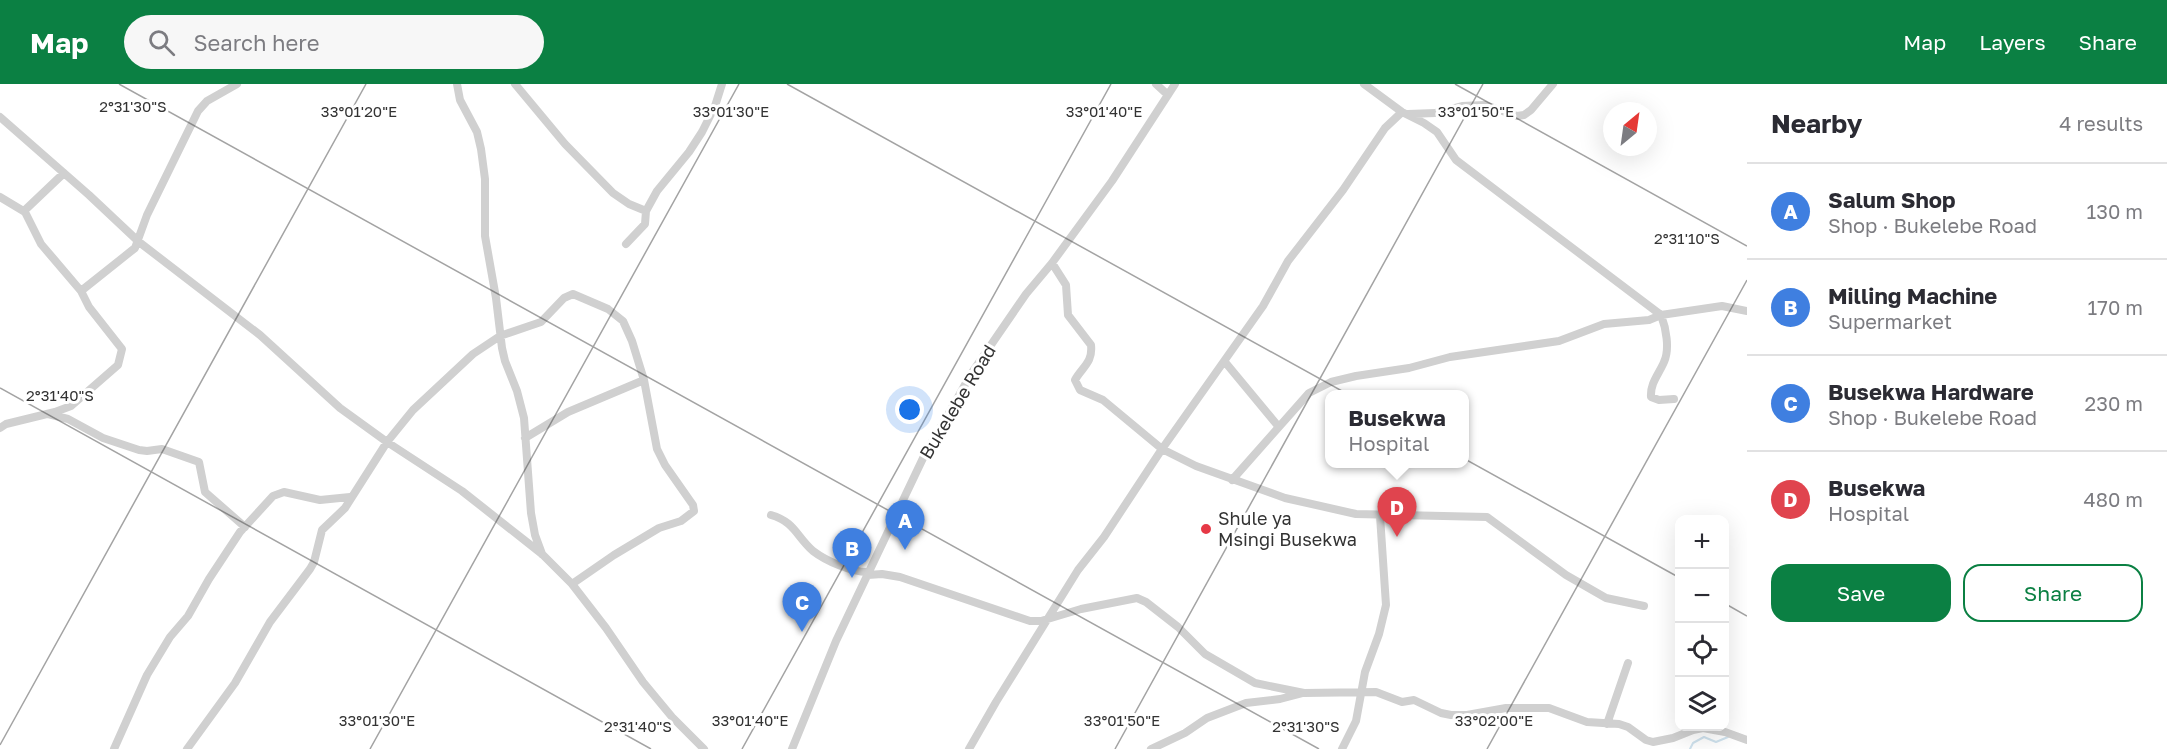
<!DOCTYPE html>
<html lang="en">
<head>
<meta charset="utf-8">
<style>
	body { margin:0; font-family:"Golos Text",sans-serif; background:#f7f7f7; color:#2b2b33 }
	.controls { position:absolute; right:18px; bottom:18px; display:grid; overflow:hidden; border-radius:12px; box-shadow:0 6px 24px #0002 }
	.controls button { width:54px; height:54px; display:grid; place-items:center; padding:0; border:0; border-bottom:2px solid #e1e1e2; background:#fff; color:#2b2b33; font:30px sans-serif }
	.compass { position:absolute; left:1603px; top:18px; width:54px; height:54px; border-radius:50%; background:#fff; box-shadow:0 6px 24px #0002; rotate:29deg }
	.you { position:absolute; left:910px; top:326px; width:21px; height:21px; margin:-15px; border:4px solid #fff; border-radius:50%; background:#1a73e8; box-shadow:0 0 0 9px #1a73e833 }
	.badge { display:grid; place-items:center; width:39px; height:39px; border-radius:50%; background:#0b8043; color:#fff; font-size:20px; font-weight:700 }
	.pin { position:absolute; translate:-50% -50px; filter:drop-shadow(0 2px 3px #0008) }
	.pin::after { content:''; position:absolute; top:32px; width:21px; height:18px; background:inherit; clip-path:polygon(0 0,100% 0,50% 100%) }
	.popup { position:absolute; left:1325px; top:306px; width:144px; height:78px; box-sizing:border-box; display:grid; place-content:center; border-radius:12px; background:#fff; filter:drop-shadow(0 2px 4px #0005); font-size:20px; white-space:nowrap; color:#7c7c81 }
	.popup b { font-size:22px; color:#2b2b33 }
	.popup::after { content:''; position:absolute; left:50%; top:100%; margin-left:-12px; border:12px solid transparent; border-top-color:#fff }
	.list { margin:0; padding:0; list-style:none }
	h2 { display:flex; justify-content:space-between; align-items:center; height:78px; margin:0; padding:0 24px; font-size:26px }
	h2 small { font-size:20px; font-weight:400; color:#7c7c81 }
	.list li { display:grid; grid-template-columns:39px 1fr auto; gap:18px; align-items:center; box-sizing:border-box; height:96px; padding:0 24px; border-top:2px solid #e1e1e2 }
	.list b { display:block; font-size:22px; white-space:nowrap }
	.list p { margin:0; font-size:20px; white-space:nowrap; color:#7c7c81 }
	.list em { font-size:20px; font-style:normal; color:#7c7c81 }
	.actions { display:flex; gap:12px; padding:18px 24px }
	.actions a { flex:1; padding:14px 0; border:2px solid #0b8043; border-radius:18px; text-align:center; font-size:21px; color:#0b8043 }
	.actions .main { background:#0b8043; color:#fff }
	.icon { flex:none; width:33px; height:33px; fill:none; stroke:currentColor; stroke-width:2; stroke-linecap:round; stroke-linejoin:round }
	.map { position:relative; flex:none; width:1747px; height:665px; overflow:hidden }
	header { display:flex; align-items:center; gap:36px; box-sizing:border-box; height:84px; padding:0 30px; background:#0b8043; color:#fff }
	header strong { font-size:28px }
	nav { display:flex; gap:33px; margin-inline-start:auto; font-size:21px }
	.search { width:420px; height:54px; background:#f7f7f7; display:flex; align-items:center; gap:15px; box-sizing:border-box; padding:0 21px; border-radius:33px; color:#7c7c81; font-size:22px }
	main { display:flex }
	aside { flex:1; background:#fff }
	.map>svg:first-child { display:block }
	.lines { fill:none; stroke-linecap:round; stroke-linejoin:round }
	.stream { stroke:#cfe2ee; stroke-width:2 }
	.street { stroke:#d0d0d0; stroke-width:8 }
	.ticks { fill:none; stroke:#333; stroke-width:1.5; stroke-opacity:0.45 }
	.poi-dot { fill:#e63946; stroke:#fff; stroke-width:2 }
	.labels { text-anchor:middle; stroke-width:6; stroke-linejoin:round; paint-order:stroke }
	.street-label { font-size:18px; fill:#333; stroke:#fff }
	.poi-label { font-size:18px; fill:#333; stroke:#fff; text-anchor:start }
	.ticks-label { font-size:15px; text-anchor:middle; fill:#333; stroke:#fff; stroke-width:6; stroke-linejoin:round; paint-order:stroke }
</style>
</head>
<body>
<header>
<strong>Map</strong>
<div class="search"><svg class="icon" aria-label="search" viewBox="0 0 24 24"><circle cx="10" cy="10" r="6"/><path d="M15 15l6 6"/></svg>Search here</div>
<nav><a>Map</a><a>Layers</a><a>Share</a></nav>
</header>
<main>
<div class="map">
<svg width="1747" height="665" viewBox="0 0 1747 665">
	<rect width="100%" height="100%" fill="#fff"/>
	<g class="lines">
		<!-- stream -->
		<path class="stream" d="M 1690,665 L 1693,659 L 1704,653 L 1716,658 L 1728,653"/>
		<!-- street -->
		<path class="street" d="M 457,0 L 460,16 L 477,48 L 481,65 L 485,95 L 485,152 L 496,214 L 502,264 L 505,277 L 517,307 L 524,334 L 531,429 L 535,451 L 542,470
			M 515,0 L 565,60 L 613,109 L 629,120 L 646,127
			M 1156,0 L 1168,11
			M 1364,0 L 1402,28 L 1424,39 L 1437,48 L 1456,76 L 1661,231 L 1722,222 L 1747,227
			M 1408,30 L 1435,29 L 1462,22 L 1485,21 L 1517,32 L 1524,31 L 1531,26 L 1553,0
			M 0,33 L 89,111 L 139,158 L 260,251 L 340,324 L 387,358 L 462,407 L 542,470 L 572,500 L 606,544 L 643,598 L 672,633 L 704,665
			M 0,113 L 25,128 L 41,160 L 81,207 L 89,223 L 122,265 L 118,281 L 71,322 L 55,328 L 6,340 L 0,344
			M 24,127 L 64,89
			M 626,160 L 645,140 L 646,127 L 657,107 L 689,68 L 702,48 L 715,22 L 722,0
			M 1052,179 L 1066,201 L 1068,231 L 1091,261 C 1093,279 1082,283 1075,296 L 1080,306 L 1103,316 L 1162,365 L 1196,382 L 1285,414 L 1356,430 L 1487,433 L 1566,491 L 1606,514 L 1644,522
			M 81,207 L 135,164 L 147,131 L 198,27 L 207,17 L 237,0
			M 1225,278 L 1278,342
			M 48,330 L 68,335 L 103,354 L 139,366 L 147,367 L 162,365 L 199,378 L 205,408 L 245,443
			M 525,354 L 568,328 L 644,296
			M 1232,396 L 1309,309 L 1331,298 L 1356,292 L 1409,284 L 1450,273 L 1559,257 L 1604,240 L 1649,236 L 1661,231 C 1666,244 1670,265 1664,278 C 1659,290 1650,299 1651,313 L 1659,316 L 1674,315
			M 771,431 C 795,438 796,452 813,467 C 826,477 853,489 869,488
			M 868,491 L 882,490 L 900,493 L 1030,537 L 1041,537 L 1081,525 L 1137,514 L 1146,518 L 1178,543 L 1205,570 L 1255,599 L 1304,609 L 1376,608 L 1402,618 L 1414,616 L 1441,629 L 1451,631 L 1467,631 L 1506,624 L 1549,624 L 1587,638 L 1619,640 L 1628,643 L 1646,656 L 1653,658 L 1673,654 L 1693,646 L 1703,644 L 1725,648 L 1747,656
			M 1607,640 L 1628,579
			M 114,665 L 147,591 L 170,553 L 188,532 L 209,495 L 240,448 L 273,412 L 284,408 L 320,416 L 350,413
			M 187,665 L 235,599 L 270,538 L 310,485 L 314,478 L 322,446 L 345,424 L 387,358 L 413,326 L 473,270 L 500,252 L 541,238 L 564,214 L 573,210 L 608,225 L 623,237 L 632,257 L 644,296 L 657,365 L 665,381 L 693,421 L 694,427 L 681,437 L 659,444 L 614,471 L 572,500
			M 792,665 L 836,557 L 925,370 L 953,322 L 971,290 L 1026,210 L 1052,179 L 1112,97 L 1175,0
			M 969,665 L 996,618 L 1078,486 L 1104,453 L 1162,365 L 1263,222 L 1288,177 L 1343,106 L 1385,44 L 1402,28
			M 1151,665 L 1185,649 L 1207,634 L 1246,619 L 1280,615 L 1303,609
			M 1342,665 L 1356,637 L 1365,588 L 1379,550 L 1386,521 L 1380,432"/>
	</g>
	<!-- ticks -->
	<path class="ticks" d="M 119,0 L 1319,665M 787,0 L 1680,494M 1455,0 L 1747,162M 0,304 L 651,665M 1724,519 L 1747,532M 0,661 L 366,0M 370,665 L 739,0M 742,665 L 1111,0M 1115,665 L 1483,0M 1487,665 L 1747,196"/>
	<!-- markers -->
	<circle class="poi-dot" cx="1206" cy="445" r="6"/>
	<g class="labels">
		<!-- street labels -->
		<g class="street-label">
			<text transform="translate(958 318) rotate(-59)" y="6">Bukelebe Road</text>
		</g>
		<!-- poi labels -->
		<g class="poi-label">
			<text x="1218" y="441">Shule ya<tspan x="1218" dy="21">Msingi Busekwa</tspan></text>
		</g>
	</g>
	<g class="ticks-label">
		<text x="133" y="28">2°31'30"S</text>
		<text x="359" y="33">33°01'20"E</text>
		<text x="731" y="33">33°01'30"E</text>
		<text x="1104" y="33">33°01'40"E</text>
		<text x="1476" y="33">33°01'50"E</text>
		<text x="1687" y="160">2°31'10"S</text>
		<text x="60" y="317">2°31'40"S</text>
		<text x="377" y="642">33°01'30"E</text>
		<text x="750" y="642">33°01'40"E</text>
		<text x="1122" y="642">33°01'50"E</text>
		<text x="1494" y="642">33°02'00"E</text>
		<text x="638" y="648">2°31'40"S</text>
		<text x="1306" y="648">2°31'30"S</text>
	</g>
</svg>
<div class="controls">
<button>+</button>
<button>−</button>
<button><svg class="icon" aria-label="locate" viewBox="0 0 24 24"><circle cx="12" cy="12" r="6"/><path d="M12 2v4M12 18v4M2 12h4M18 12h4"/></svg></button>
<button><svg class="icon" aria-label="layers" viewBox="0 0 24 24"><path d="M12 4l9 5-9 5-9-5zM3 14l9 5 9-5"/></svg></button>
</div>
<svg class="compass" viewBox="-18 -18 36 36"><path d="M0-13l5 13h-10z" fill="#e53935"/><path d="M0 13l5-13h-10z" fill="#7c7c81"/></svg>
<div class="you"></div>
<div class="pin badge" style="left:905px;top:466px;background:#3f7fe0">A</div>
<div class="pin badge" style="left:852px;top:494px;background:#3f7fe0">B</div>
<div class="pin badge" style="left:802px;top:548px;background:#3f7fe0">C</div>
<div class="pin badge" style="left:1397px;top:453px;background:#e0444e">D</div>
<div class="popup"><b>Busekwa</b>Hospital</div>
</div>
<aside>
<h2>Nearby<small>4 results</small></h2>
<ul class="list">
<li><span class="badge" style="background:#3f7fe0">A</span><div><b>Salum Shop</b><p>Shop · Bukelebe Road</p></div><em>130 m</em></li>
<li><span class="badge" style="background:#3f7fe0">B</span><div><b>Milling Machine</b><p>Supermarket</p></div><em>170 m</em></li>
<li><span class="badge" style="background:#3f7fe0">C</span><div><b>Busekwa Hardware</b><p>Shop · Bukelebe Road</p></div><em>230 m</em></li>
<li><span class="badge" style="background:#e0444e">D</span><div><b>Busekwa</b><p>Hospital</p></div><em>480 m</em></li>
</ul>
<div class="actions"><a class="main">Save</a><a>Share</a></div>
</aside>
</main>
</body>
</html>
